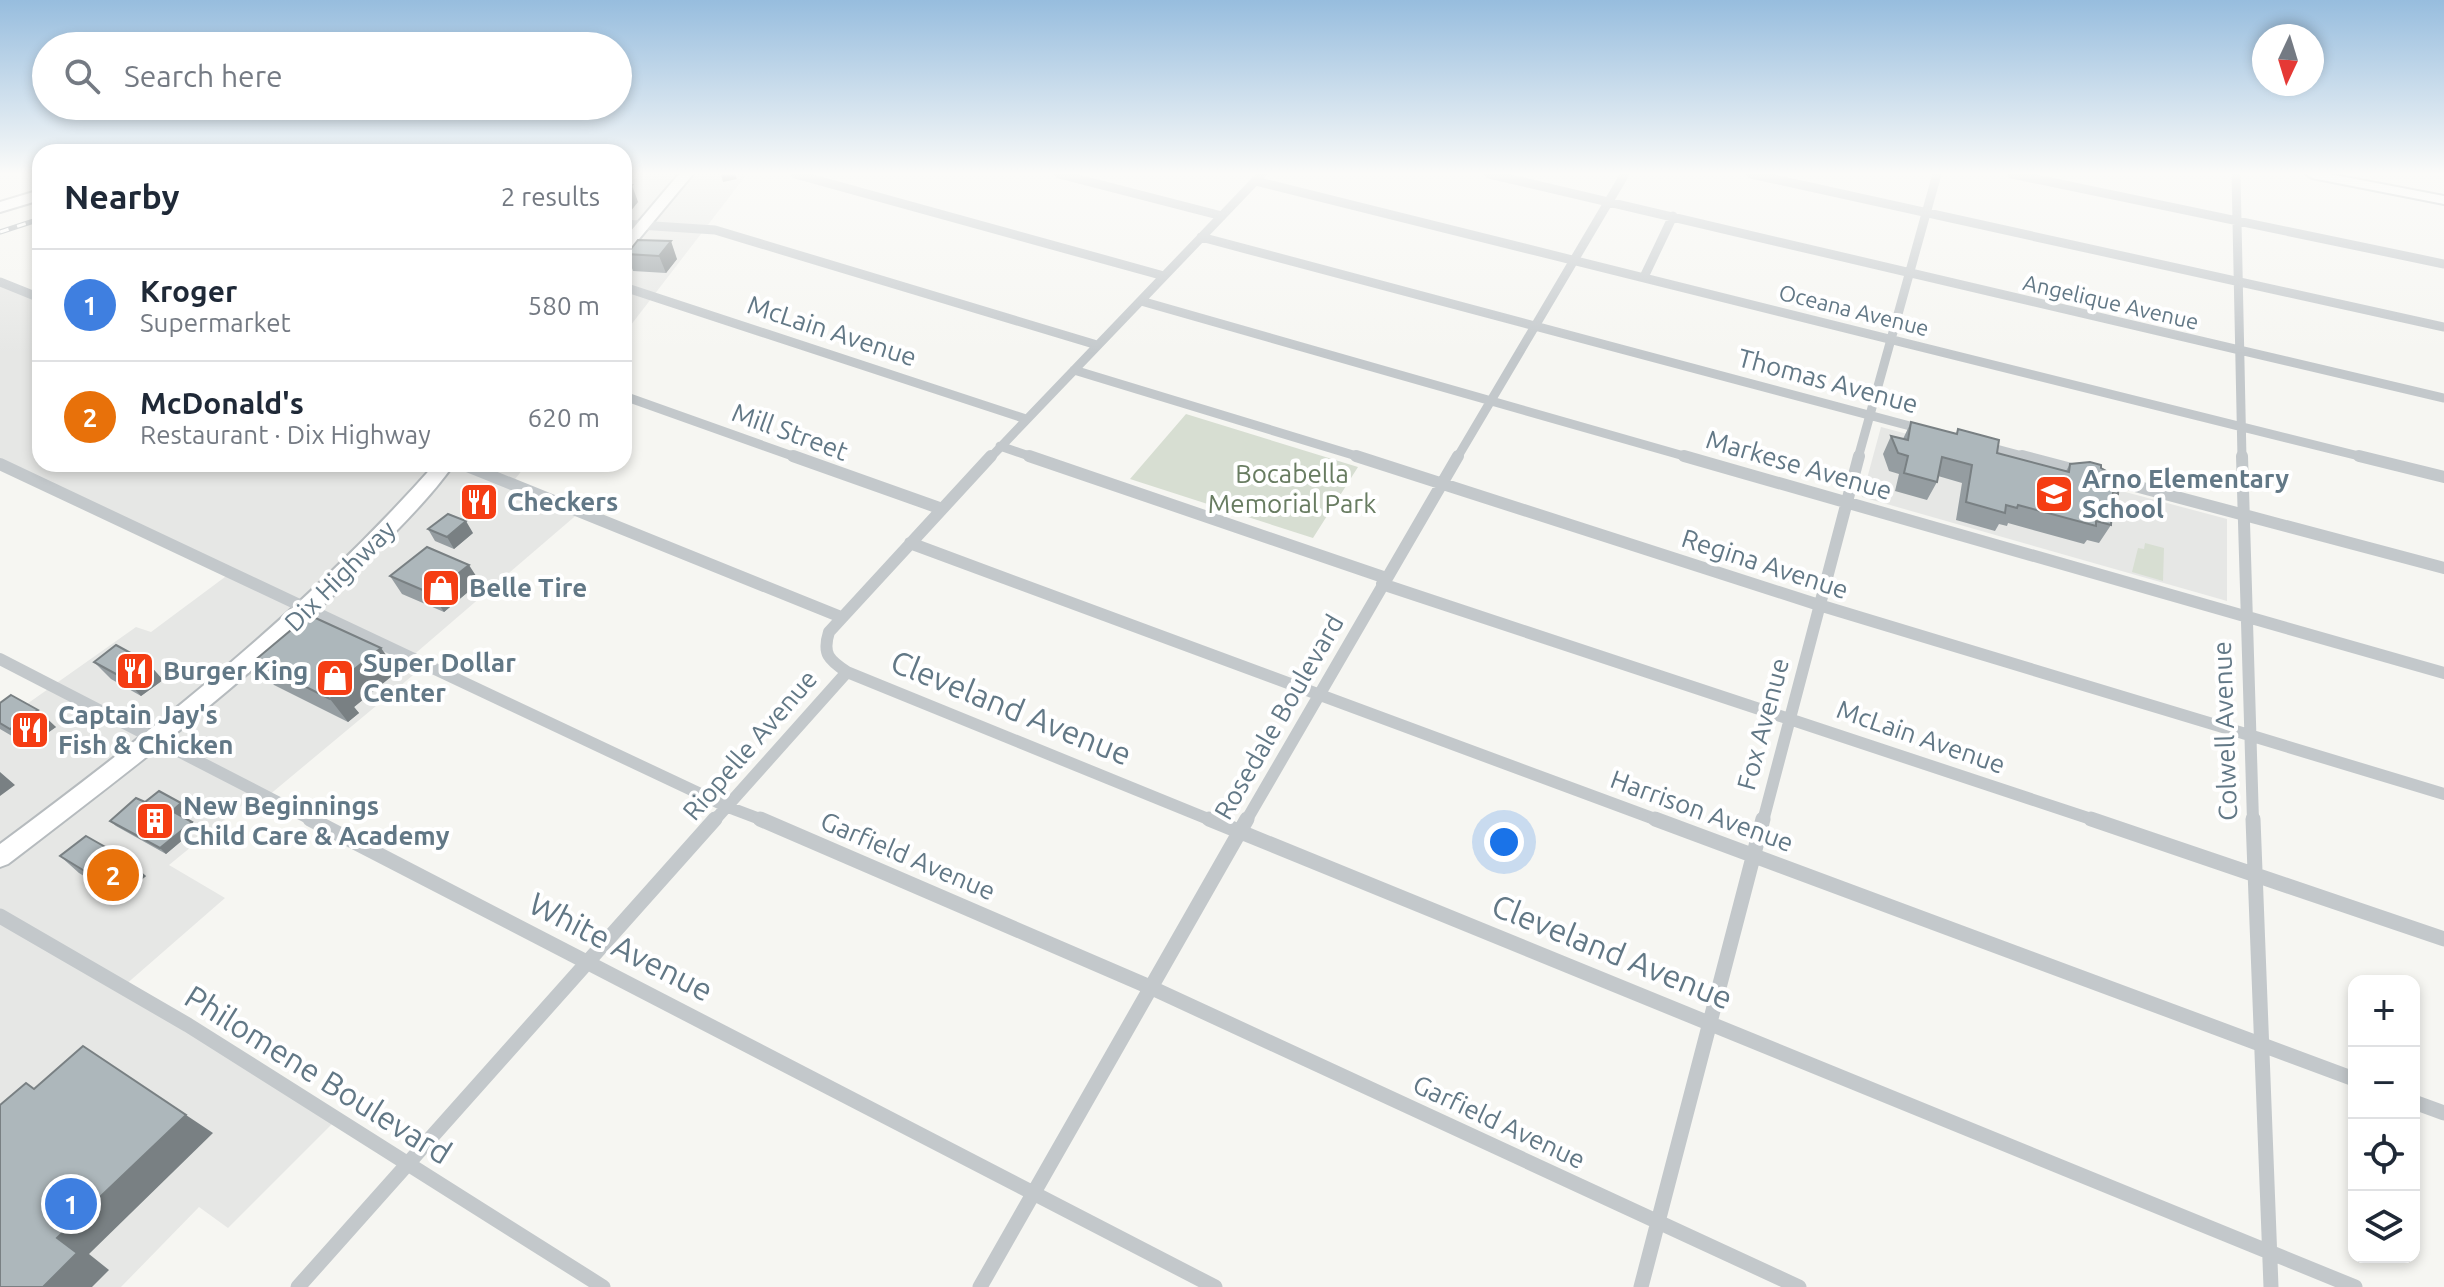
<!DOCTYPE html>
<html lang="en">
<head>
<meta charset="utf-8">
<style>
	body { margin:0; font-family:Ubuntu,sans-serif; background:#f2f2f3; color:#1f2937 }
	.controls { position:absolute; right:24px; bottom:24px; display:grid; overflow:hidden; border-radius:16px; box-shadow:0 4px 12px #0003 }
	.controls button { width:72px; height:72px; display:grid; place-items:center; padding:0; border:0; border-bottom:2px solid #e0e1e3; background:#fff; color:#1f2937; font:40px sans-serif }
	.compass { position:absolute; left:2252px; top:24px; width:72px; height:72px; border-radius:50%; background:#fff; box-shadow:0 4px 12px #0003; rotate:184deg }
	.you { position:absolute; left:1504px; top:842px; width:28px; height:28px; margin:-20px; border:6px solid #fff; border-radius:50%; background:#1a73e8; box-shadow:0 0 0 12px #1a73e833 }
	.badge { display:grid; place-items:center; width:52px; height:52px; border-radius:50%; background:#2563eb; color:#fff; font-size:26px; font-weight:700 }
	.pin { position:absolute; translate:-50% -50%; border:4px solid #fff; box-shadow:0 2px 8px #0006 }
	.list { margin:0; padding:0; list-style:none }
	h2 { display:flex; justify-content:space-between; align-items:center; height:104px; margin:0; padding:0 32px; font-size:34px }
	h2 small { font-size:26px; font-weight:400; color:#747a83 }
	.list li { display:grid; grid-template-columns:52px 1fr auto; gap:24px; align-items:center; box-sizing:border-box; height:112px; padding:0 32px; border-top:2px solid #e0e1e3 }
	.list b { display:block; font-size:30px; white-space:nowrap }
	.list p { margin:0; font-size:26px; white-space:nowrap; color:#747a83 }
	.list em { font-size:26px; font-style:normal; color:#747a83 }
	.icon { flex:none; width:44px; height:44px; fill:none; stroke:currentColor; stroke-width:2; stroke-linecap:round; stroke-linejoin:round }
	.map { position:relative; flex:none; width:2444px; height:1287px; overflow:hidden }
	.search { position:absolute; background:#fff; box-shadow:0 4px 12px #0003; left:32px; top:32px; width:600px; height:88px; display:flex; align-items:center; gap:20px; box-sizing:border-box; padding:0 28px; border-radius:44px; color:#747a83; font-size:30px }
	.panel { position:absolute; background:#fff; box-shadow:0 4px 12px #0003; left:32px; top:144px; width:600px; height:328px; border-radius:24px }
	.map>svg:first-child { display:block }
	.built { fill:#e6e7e5 }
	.green { fill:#d7ded2 }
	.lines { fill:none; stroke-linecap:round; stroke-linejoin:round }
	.secondary-casing { stroke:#b7bdc1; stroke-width:4 }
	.primary-casing { stroke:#b6bbbe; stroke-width:4 }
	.highway-casing { stroke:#b7bbbe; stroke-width:4 }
	.street-far2 { stroke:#c3c8cb; stroke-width:9 }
	.street-far1 { stroke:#c3c8cb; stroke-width:12 }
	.street { stroke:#c3c8cb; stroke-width:15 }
	.secondary { fill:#fff; fill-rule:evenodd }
	.primary { fill:#fff; fill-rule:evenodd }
	.highway { fill:#fff; fill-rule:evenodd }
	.rail-casing { stroke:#a3abb0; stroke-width:5 }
	.rail { stroke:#fff; stroke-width:3; stroke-dasharray:9; stroke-linecap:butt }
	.wall { fill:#959da1 }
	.shaded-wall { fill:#798083 }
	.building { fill:#adb7bb; stroke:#798083; stroke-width:2 }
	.labels { text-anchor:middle; stroke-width:8; stroke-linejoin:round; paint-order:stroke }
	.far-street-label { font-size:22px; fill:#627886; stroke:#fff }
	.street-label { font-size:26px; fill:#627886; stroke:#fff }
	.park-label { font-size:26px; fill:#687c61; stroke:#fff }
	.poi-label { font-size:26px; font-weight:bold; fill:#627886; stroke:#fff; text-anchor:start }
	.near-street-label { font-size:32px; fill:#627886; stroke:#fff }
</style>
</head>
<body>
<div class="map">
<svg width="2444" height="1287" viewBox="0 0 2444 1287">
	<rect width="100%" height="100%" fill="#f6f6f2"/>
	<!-- built -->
	<path class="built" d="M 624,174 L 747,174 L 624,334 Z
		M 0,282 L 40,298 L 40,464 L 527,464 L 512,483 L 580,512 L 410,658 L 424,666 L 268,796 L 258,792 L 169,865 L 225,898 L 124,986 L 337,1119 L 228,1228 L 199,1207 L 121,1287 L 0,1287 L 0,723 L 136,627 L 151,632 L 229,574 L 0,464 Z
		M 1881,427 L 2227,519 L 2227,601 L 1862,497 Z"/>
	<!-- green -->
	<path class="green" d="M 1186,414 L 1358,467 L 1313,538 L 1130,479 Z
		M 2145,543 L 2164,548 L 2163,581 L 2132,572 L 2138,548 L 2144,549 Z"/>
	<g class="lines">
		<!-- secondary casing -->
		<g class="secondary-casing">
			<path id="secondary" d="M 2306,174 L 2329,174 L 2444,196 L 2444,204 L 2312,178 Z"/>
		</g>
		<!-- primary casing -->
		<g class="primary-casing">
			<path id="primary" d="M 679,174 L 693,174 L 629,251 L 624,252 L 624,239 Z
				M 435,464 L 454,464 C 430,498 398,529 369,559 C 260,673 133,768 8,864 L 0,867 L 0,844 C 156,728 306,610 435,464 Z"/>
		</g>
		<!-- highway casing -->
		<g class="highway-casing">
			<path id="highway" d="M 40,190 L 40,200 L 0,212 L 0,202 Z"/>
		</g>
		<!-- street-far2 -->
		<path class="street-far2" d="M 795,174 L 1164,276
			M 1059,174 L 1222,216
			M 1489,174 L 2444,398
			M 1751,174 L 2444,327
			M 2012,174 L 2444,264
			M 2236,174 L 2242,458
			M 1255,181 L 2367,458
			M 624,224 L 715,230 L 1097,345
			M 1201,237 L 1925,430
			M 1644,277 L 1673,216
			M 0,282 L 40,298
			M 624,287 L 1026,419
			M 1141,301 L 1691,458
			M 1074,370 L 1363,458
			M 624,396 L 798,458
			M 1000,446 L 1035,458
			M 1985,446 L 2030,458
			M 990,458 L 1262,174
			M 1457,458 L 1625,174
			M 1858,458 L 1937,174"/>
		<!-- street-far1 -->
		<path class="street-far1" d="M 793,456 L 942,509
			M 991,456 L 829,632 C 822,654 829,660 847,672 L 1213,821
			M 1029,456 L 1386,578
			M 1356,456 L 1819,605 L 2444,794
			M 1684,456 L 2444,673
			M 2022,456 L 2083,472
			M 2242,456 L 2253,821
			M 2359,456 L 2444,477
			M 0,464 L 728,807 L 765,821
			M 462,464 L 841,617
			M 2105,478 L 2444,568
			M 910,543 L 1660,821
			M 1382,584 L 2097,821
			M 0,659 L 314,821
			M 714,821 L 847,672
			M 1246,821 L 1458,456
			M 1763,821 L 1859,456"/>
		<!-- street -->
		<path class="street" d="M 310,819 L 1215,1287
			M 760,819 L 1152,988 L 1799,1287
			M 1209,819 L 2355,1287
			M 1655,819 L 2354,1079
			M 2091,819 L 2444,939
			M 2253,819 L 2271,1287
			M 0,916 L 188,1025 L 603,1287
			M 2414,1102 L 2444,1113
			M 298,1287 L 715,819
			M 980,1287 L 1247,819
			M 1641,1287 L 1763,819"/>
		<!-- secondary -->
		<use href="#secondary" class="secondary"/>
		<!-- primary -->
		<use href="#primary" class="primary"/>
		<!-- highway -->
		<use href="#highway" class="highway"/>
		<!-- rail casing -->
		<g class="rail-casing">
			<path id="rail" d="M 0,232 L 40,219"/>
		</g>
		<!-- rail -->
		<use href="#rail" class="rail"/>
	</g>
	<!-- wall -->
	<path class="wall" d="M 638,240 L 677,259 L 666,273 L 633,271 L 627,254 Z
		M 1911,422 L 1956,434 L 1958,429 L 1997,453 L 2066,471 L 2070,464 L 2101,468 L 2118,494 L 2112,503 L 2111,525 L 2099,543 L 2087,540 L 2084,544 L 2008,523 L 2007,526 L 1999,524 L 1995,531 L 1956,520 L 1962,483 L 1938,476 L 1937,482 L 1927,500 L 1895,491 L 1899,474 L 1889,471 L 1883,454 L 1891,436 L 1903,439 Z
		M 428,529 L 473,533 L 454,549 L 435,541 Z
		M 390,576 L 480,582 L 444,612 L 402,594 Z
		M 254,661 L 398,671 L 354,707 L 359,713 L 348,722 L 274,685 Z
		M 94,662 L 147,662 L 163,680 L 141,696 L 111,679 Z
		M 0,703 L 56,727 L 29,746 L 0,729 Z
		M 145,802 L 187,809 L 180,815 L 192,822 L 198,827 L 166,854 L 116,826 L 110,821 Z
		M 60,856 L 146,876 L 120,898 L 79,873 Z"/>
	<!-- shaded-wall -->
	<path class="shaded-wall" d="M 721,174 L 735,174 L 737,179 L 723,182 Z
		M 632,185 L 638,202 L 626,217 L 624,212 L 624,194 Z
		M 671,241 L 677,259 L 666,273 L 659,256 Z
		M 624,293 L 630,307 L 624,314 Z
		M 466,521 L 473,533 L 454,549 L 447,537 Z
		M 469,565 L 480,582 L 444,612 L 432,594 Z
		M 381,648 L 398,671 L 354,707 L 359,713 L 348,722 L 330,699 L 333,686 Z
		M 147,662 L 163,680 L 141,696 L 125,679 Z
		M 38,710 L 56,727 L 29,746 L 10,729 Z
		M 0,772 L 15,785 L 0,796 Z
		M 181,803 L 187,809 L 178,816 L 172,811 Z
		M 192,822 L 198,827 L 166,854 L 160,848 Z
		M 128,860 L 146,876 L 120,898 L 101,881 Z
		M 186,1115 L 213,1133 L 89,1254 L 109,1270 L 92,1287 L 43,1287 L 57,1238 Z"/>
	<!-- building -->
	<path class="building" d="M 624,185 L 632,185 L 624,194 Z
		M 638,240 L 671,241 L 659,256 L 627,254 Z
		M 1911,422 L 1957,434 L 1958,429 L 1999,440 L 1997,453 L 2069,472 L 2070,464 L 2090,462 L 2101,465 L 2101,468 L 2119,478 L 2118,494 L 2113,493 L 2111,525 L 2096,521 L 2096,526 L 2018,505 L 2017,508 L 2006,505 L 2005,513 L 1966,502 L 1972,465 L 1942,457 L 1937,482 L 1904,473 L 1908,456 L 1898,453 L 1891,436 L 1908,440 Z
		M 448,514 L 466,521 L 447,537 L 428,529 Z
		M 427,547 L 469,565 L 432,594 L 390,576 Z
		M 309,615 L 381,648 L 333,686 L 341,690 L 330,699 L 254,661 Z
		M 116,645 L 147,662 L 125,679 L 94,662 Z
		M 11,695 L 38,710 L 10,729 L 0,723 L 0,703 Z
		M 159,791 L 181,803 L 172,811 L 192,822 L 160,848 L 110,821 L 136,798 L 145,802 Z
		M 86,836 L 128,860 L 101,881 L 60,856 Z
		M 83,1046 L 186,1115 L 57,1238 L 77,1253 L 43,1287 L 0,1287 L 0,1105 L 26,1083 L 34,1089 Z"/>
	<!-- sky -->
	<linearGradient id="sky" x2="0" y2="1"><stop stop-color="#97bdde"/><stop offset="0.49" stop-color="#fbfbf9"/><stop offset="1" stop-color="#fbfbf9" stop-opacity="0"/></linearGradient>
	<rect width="2444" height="354" fill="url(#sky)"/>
	<!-- icons -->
	<defs>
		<g id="school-square" transform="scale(2)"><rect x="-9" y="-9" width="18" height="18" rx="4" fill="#f53d13" stroke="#fff"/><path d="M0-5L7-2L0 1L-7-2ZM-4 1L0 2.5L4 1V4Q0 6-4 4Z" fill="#fff"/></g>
		<g id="restaurant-square" transform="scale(2)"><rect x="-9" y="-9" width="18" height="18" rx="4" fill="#f53d13" stroke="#fff"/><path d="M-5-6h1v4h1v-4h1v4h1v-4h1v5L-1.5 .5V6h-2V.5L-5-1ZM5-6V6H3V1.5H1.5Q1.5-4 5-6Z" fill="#fff"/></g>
		<g id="shop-square" transform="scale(2)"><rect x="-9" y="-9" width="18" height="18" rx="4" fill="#f53d13" stroke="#fff"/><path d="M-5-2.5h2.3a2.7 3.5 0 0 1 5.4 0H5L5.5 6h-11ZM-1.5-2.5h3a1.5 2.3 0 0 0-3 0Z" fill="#fff"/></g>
		<g id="building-square" transform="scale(2)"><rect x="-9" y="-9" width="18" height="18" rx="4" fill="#f53d13" stroke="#fff"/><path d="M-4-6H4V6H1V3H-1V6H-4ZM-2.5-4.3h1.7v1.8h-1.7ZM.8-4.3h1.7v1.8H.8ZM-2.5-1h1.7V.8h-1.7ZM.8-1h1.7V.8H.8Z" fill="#fff"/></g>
	</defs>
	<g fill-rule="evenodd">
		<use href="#school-square" x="2054" y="494"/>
		<use href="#restaurant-square" x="479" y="502"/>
		<use href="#shop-square" x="441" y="588"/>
		<use href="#restaurant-square" x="135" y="671"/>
		<use href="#shop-square" x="335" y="678"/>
		<use href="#restaurant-square" x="30" y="730"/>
		<use href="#building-square" x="155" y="821"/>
	</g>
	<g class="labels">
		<!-- far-street labels -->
		<g class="far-street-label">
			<text transform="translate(2111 302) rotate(13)" y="8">Angelique Avenue</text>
			<text transform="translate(1854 310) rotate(14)" y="8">Oceana Avenue</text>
		</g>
		<!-- street labels -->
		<g class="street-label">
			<text transform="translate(832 331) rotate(18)" y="9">McLain Avenue</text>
			<text transform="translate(1828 381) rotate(15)" y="9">Thomas Avenue</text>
			<text transform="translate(790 432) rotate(20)" y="9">Mill Street</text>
			<text transform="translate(1799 465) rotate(16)" y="9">Markese Avenue</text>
			<text transform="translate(1765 564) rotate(18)" y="9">Regina Avenue</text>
			<text transform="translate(340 576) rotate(-45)" y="9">Dix Highway</text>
			<text transform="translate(1279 717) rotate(-60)" y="9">Rosedale Boulevard</text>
			<text transform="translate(1763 724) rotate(-75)" y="9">Fox Avenue</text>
			<text transform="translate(2225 731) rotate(-92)" y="9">Colwell Avenue</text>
			<text transform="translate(1921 737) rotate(19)" y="9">McLain Avenue</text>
			<text transform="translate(750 745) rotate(-49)" y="9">Riopelle Avenue</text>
			<text transform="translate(1702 811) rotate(20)" y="9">Harrison Avenue</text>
			<text transform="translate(908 856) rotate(23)" y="9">Garfield Avenue</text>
			<text transform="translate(1499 1122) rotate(25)" y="9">Garfield Avenue</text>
		</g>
		<!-- park labels -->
		<g class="park-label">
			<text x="1292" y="483">Bocabella<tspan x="1292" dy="30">Memorial Park</tspan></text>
		</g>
		<!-- poi labels -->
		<g class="poi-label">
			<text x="2082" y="488">Arno Elementary<tspan x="2082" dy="30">School</tspan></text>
			<text x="507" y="511">Checkers</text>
			<text x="469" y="597">Belle Tire</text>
			<text x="363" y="672">Super Dollar<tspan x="363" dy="30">Center</tspan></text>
			<text x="163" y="680">Burger King</text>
			<text x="58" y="724">Captain Jay's<tspan x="58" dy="30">Fish &amp; Chicken</tspan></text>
			<text x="183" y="815">New Beginnings<tspan x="183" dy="30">Child Care &amp; Academy</tspan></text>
		</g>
		<!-- near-street labels -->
		<g class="near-street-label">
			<text transform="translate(1011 708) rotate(22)" y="11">Cleveland Avenue</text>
			<text transform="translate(621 947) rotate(27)" y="11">White Avenue</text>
			<text transform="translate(1612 952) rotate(22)" y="11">Cleveland Avenue</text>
			<text transform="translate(318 1075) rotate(32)" y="11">Philomene Boulevard</text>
		</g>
	</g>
</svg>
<div class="controls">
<button>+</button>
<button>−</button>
<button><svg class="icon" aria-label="locate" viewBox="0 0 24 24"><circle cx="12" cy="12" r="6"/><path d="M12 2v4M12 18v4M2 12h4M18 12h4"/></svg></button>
<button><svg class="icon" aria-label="layers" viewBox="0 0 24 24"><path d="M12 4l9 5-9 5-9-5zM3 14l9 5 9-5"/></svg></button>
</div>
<svg class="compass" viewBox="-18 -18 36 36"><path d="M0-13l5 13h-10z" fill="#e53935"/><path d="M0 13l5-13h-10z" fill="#747a83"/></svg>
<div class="you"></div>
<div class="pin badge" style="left:71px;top:1204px;background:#3f7fe0">1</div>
<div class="pin badge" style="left:113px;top:875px;background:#e8710a">2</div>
<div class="search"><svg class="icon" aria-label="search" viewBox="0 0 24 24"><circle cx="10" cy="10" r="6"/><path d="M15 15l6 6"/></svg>Search here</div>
<section class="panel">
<h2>Nearby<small>2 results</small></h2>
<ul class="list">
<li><span class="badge" style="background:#3f7fe0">1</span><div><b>Kroger</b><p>Supermarket</p></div><em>580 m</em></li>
<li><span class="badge" style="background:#e8710a">2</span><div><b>McDonald's</b><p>Restaurant · Dix Highway</p></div><em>620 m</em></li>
</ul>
</section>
</div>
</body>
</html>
